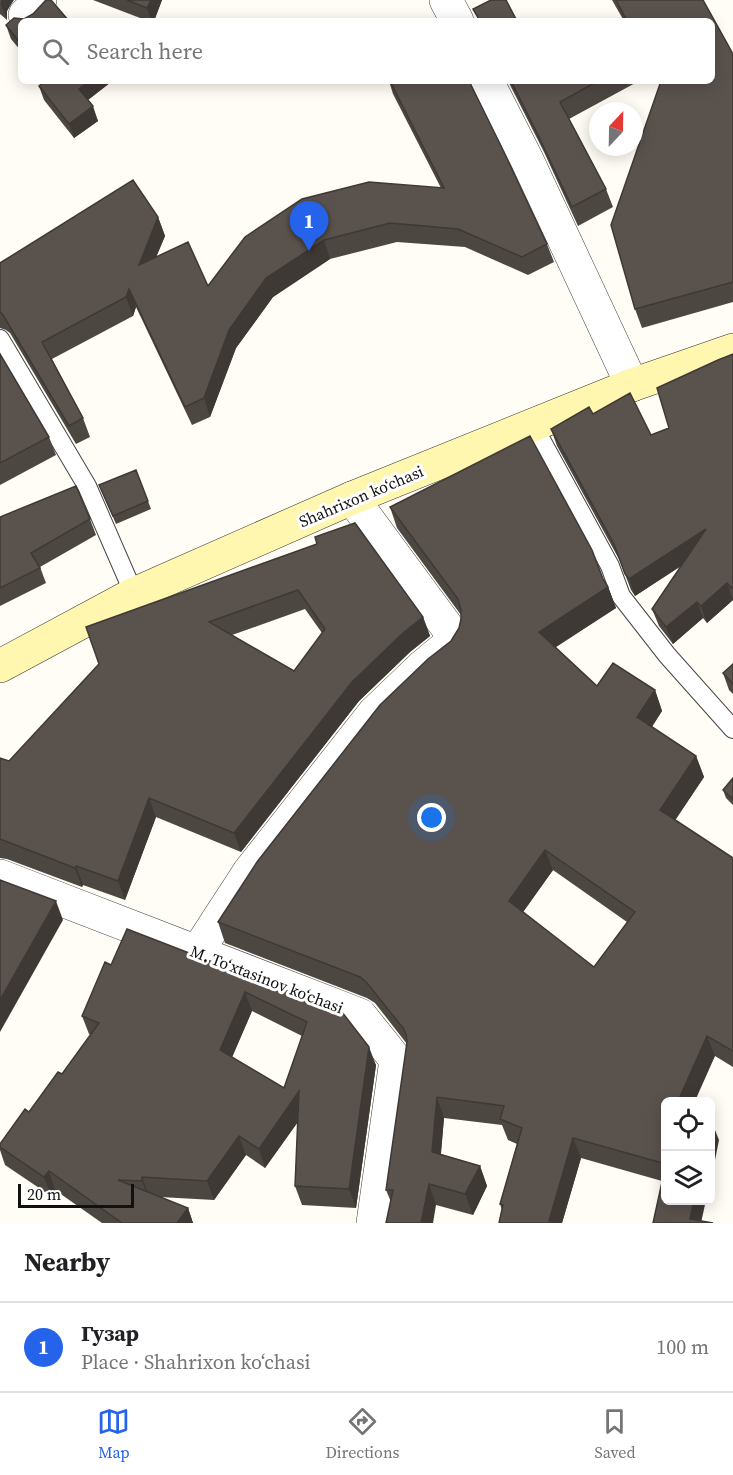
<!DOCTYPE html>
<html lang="en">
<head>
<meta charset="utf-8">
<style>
	body { margin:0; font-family:"Source Serif 4",serif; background:#f2f2f2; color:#202124 }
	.controls { position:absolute; right:18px; bottom:18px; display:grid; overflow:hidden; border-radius:9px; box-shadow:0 3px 15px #0003 }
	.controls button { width:54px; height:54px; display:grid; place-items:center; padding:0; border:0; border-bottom:2px solid #e0e0e0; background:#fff; color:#202124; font:30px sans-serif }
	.compass { position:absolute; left:589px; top:102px; width:54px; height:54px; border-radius:50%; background:#fff; box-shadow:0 3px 15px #0003; rotate:22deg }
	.scale { position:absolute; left:18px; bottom:15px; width:116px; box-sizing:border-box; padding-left:6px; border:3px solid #111; border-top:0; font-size:16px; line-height:21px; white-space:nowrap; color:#111; -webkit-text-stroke:4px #fff; paint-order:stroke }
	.you { position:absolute; left:432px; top:818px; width:21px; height:21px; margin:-15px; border:4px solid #fff; border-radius:50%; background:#1a73e8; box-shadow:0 0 0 9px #1a73e833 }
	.badge { display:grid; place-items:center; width:39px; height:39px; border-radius:50%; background:#2563eb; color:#fff; font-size:20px; font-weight:700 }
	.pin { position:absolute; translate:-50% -50px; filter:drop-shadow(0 2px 3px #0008) }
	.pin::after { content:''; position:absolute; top:32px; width:21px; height:18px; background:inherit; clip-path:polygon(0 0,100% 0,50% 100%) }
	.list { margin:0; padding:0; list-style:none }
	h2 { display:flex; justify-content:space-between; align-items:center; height:78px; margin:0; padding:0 24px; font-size:26px }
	h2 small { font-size:20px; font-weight:400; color:#757577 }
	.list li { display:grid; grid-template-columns:39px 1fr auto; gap:18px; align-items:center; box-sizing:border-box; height:90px; padding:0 24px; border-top:2px solid #e0e0e0 }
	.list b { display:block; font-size:22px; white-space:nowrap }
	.list p { margin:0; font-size:20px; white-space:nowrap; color:#757577 }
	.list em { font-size:20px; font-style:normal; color:#757577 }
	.icon { flex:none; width:33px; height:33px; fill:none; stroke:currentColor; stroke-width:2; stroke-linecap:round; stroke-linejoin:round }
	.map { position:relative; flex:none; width:733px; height:1223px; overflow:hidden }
	.search { position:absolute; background:#fff; box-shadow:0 3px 15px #0003; left:18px; right:18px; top:18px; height:66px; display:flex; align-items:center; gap:15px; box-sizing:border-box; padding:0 21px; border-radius:9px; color:#757577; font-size:22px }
	.sheet { height:168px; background:#fff }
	nav { display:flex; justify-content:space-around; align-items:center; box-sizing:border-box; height:84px; border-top:2px solid #e0e0e0; background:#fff; font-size:16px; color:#757577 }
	nav a { display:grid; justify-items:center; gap:3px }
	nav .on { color:#2563eb }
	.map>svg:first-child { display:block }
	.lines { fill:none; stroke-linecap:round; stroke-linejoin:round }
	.lane-casing { stroke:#444; stroke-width:20 }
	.street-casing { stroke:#444; stroke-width:34 }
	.secondary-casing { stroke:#333; stroke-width:34 }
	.lane { stroke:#fff; stroke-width:18 }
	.street { stroke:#fff; stroke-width:33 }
	.secondary { stroke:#fff6b0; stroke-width:33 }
	.wall { fill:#4d4742; fill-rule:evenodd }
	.shaded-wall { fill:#3f3936 }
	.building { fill:#5a524d; stroke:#3f3936; stroke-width:1.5; fill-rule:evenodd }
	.labels { text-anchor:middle; stroke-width:6; stroke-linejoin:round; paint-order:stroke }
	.street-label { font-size:16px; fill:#111; stroke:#fff }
</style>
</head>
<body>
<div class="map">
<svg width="733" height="1223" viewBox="0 0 733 1223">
	<rect width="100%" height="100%" fill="#fffdf5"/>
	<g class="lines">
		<!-- lane casing -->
		<g class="lane-casing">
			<path id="lane" d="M 0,339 L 87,486 L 134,594
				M 533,425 L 610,566 L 621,596 L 667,655 L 733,729"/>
		</g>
		<!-- street casing -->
		<g class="street-casing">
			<path id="street" d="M 446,0 L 457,21
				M 25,15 L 40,0
				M 487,81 L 527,160 L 632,385
				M 0,876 L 360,1015 L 396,1060 L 373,1223
				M 197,952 L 249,872 L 374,713 L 423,666 L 446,647 L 450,640 L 450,631 L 352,498"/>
		</g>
		<!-- secondary casing -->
		<g class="secondary-casing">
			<path id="secondary" d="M 0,666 L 134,594 L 352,498 L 632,385 L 733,350"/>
		</g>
		<!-- lane -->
		<use href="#lane" class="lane"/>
		<!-- street -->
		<use href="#street" class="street"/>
		<!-- secondary -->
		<use href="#secondary" class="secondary"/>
	</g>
	<!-- wall -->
	<path class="wall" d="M 0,0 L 11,2 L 7,11 L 7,20 L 0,14 Z
		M 93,0 L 162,0 L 154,21 L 148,21 Z
		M 612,0 L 703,0 L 733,54 L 733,302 L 642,328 L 635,309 L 712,21 L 624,21 Z
		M 21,21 L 21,51 L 11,39 L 6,25 Z
		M 45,81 L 111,81 L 111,82 L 88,100 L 98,121 L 74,138 L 44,100 L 39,86 Z
		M 389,81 L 469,81 L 547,244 L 554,262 L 528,275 L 465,247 L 397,242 L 330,259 L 273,297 L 236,348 L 210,417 L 192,425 L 136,307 L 133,316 L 52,359 L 83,418 L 90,437 L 76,444 L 10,333 L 6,330 L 0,328 L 0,263 L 158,217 L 165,236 L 156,257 L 208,286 L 441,188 L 393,94 Z
		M 508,81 L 639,81 L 569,119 L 606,189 L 613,207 L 578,226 L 544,152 Z
		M 0,354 L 49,437 L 56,455 L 0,485 Z
		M 733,354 L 733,600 L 707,623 L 703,618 L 673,644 L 659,626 L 652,609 L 682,565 L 635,596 L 631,590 L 620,561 L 557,446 L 551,429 L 593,414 L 651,435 L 669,428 Z
		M 136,470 L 151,509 L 116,524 L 99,485 Z
		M 390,507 L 603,579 L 608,587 L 616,608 L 555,647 L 597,686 L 655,690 L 662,711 L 652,727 L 696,756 L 704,777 L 675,820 L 733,858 L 733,1067 L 715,1056 L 666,1101 L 666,1200 L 653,1223 L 662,1181 L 581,1158 L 562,1223 L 499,1223 L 502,1210 L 500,1204 L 517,1144 L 508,1140 L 502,1125 L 444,1118 L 441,1154 L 480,1166 L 487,1186 L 473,1215 L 436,1205 L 391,1202 L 386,1190 L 407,1044 L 375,1003 L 367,998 L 225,943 L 218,922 L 451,641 L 459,628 L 461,619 L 461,615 L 397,528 ZM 553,870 L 627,922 L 594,967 L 523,912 Z
		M 0,517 L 90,519 L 96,535 L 40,567 L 46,583 L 0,606 Z
		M 317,544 L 423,617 L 430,636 L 410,652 L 359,701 L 241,852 L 156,817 L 125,900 L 83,885 L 82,887 L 7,859 L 0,858 L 0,758 L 9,761 ZM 305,609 L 322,633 L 294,671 L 232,635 Z
		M 733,664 L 733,694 L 729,690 L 723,673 Z
		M 733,778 L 733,805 L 726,798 L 723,790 Z
		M 111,965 L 342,1012 L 376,1065 L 356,1208 L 302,1205 L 295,1186 L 298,1122 L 265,1168 L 246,1155 L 214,1200 L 160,1197 L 188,1208 L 193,1223 L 102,1223 L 55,1190 L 51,1196 L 5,1165 L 0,1150 L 0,1144 L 62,1074 L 91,1035 L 89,1034 L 82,1016 ZM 252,1011 L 302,1036 L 284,1088 L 232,1057 Z"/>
	<!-- shaded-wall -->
	<path class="shaded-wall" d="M 1,0 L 14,0 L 7,11 L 7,20 L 1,5 Z
		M 151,0 L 162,0 L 154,21 L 152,21 L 147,8 Z
		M 89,81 L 111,82 L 84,103 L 79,89 Z
		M 93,106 L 98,121 L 74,138 L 69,124 Z
		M 158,217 L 165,236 L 145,284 L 139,265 Z
		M 324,240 L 330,259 L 273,297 L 236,348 L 210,417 L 204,398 L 229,330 L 266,278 Z
		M 129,289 L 136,307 L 133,316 L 126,297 Z
		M 706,529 L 712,546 L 635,596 L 629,579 Z
		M 727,583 L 733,600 L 707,623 L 701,606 Z
		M 608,587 L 616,608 L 547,653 L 539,632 Z
		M 697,602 L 703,618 L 673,644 L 666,627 Z
		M 423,617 L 430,636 L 410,652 L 359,701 L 241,852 L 234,833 L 352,682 L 403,633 Z
		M 655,690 L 662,711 L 644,738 L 637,717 Z
		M 696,756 L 704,777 L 668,831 L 660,810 Z
		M 149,798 L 156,817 L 125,900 L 118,881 Z
		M 545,850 L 553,870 L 516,922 L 509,901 Z
		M 76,866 L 83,885 L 82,887 L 75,868 Z
		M 56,901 L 63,920 L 0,1032 L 0,1000 Z
		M 245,992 L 252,1011 L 227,1069 L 220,1050 Z
		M 707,1036 L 715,1056 L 695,1101 L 678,1101 Z
		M 369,1047 L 376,1065 L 356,1208 L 349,1189 Z
		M 299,1091 L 306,1110 L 265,1168 L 259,1149 Z
		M 437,1097 L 444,1118 L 439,1172 L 432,1152 Z
		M 711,1120 L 719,1140 L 711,1180 Z
		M 239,1136 L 246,1155 L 214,1200 L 207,1181 Z
		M 573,1138 L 581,1158 L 562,1223 L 550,1223 L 549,1221 Z
		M 480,1166 L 487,1186 L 473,1215 L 465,1194 Z
		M 49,1171 L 55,1190 L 51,1196 L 44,1177 Z
		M 142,1177 L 149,1196 L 149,1199 L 142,1181 Z
		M 429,1184 L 436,1205 L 433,1223 L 421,1223 Z
		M 694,1200 L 706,1200 L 701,1223 L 690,1219 Z
		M 188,1208 L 193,1223 L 177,1223 Z"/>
	<!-- building -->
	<path class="building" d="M 46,0 L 51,0 L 69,21 L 21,21 L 21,44 L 6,25 L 14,18 L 24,19 L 33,14 Z
		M 127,0 L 151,0 L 147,8 Z
		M 491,0 L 506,0 L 517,21 L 480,21 L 473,9 Z
		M 616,0 L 703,0 L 733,54 L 733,282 L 635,309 L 611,225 L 661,81 L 712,81 L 712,21 L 627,21 Z
		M 45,81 L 89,81 L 79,89 L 93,106 L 69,124 L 39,86 Z
		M 390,81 L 469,81 L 503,150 L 547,244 L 522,257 L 458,229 L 390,223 L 324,240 L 266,278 L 229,330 L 204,398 L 185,407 L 129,289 L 126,297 L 42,342 L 83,418 L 69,426 L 3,315 L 0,312 L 0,263 L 133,180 L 158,217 L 139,265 L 188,242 L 208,286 L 245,237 L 302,199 L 369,182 L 444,188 Z
		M 511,81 L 598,81 L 560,102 L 606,189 L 572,207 L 537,133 Z
		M 0,354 L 49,437 L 0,463 Z
		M 733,354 L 733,589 L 727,583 L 701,606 L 697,602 L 666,627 L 652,609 L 706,529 L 629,579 L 625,574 L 614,544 L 551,429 L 589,407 L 593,414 L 630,393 L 651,435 L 669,428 L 657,388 L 718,360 Z
		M 530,436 L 592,550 L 603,579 L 608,587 L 539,632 L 597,686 L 613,663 L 655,690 L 637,717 L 696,756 L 660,810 L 733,858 L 733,1051 L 707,1036 L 678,1101 L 666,1101 L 666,1164 L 573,1138 L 549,1221 L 556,1223 L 499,1223 L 503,1205 L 500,1204 L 522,1128 L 500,1119 L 504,1106 L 437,1097 L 432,1152 L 480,1166 L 465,1194 L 429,1184 L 421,1223 L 386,1223 L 393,1190 L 386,1190 L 407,1042 L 406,1034 L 403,1028 L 367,983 L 360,977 L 218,922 L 257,862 L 380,705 L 428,659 L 451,641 L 459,628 L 461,619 L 461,610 L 458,599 L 390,507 ZM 545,850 L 635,912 L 594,967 L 509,901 Z
		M 136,470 L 148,501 L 113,516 L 99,485 Z
		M 76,486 L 90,519 L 31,553 L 40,568 L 0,588 L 0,517 Z
		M 355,523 L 423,617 L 403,633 L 352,682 L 234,833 L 149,798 L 118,881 L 76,866 L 75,868 L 0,839 L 0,758 L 9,761 L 99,664 L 86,627 L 317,544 L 315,537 ZM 298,590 L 325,629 L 294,671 L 209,622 Z
		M 733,664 L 733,684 L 723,673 Z
		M 733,778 L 733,799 L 723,790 Z
		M 0,880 L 56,901 L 0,1000 Z
		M 127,929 L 342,1012 L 369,1047 L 349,1189 L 295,1186 L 299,1091 L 259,1149 L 239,1136 L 207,1181 L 142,1177 L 142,1181 L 118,1180 L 188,1208 L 177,1223 L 122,1223 L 49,1171 L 44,1177 L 0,1147 L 0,1144 L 25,1109 L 29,1112 L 58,1072 L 62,1074 L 99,1023 L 82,1016 L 105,962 L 111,965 ZM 245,992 L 307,1022 L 284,1088 L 220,1050 Z
		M 666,1164 L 666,1200 L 694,1200 L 690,1219 L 713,1223 L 653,1223 Z"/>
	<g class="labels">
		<!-- street labels -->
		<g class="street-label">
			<text transform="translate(361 496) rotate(-23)" y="6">Shahrixon koʻchasi</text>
			<text transform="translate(267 979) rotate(21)" y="6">M. Toʻxtasinov koʻchasi</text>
		</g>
	</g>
</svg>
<div class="controls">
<button><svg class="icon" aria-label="locate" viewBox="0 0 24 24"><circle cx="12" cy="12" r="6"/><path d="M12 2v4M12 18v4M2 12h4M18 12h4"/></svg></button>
<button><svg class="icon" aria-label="layers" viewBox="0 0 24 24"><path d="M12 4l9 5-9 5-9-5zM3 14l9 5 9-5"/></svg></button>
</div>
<svg class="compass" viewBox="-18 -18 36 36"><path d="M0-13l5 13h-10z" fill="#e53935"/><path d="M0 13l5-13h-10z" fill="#757577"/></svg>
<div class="scale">20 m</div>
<div class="you"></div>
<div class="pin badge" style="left:309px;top:251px">1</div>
<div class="search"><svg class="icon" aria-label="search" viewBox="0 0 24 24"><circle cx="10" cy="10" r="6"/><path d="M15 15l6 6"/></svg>Search here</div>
</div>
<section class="sheet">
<h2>Nearby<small></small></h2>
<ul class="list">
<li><span class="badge">1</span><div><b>Гузар</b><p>Place · Shahrixon koʻchasi</p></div><em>100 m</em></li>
</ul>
</section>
<nav>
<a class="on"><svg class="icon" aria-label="map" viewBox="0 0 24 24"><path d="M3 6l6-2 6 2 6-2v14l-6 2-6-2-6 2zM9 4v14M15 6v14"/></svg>Map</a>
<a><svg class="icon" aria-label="directions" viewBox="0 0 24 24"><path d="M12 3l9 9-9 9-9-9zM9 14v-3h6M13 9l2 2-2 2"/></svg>Directions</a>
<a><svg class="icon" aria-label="saved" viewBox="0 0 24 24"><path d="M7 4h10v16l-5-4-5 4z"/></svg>Saved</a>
</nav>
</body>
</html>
